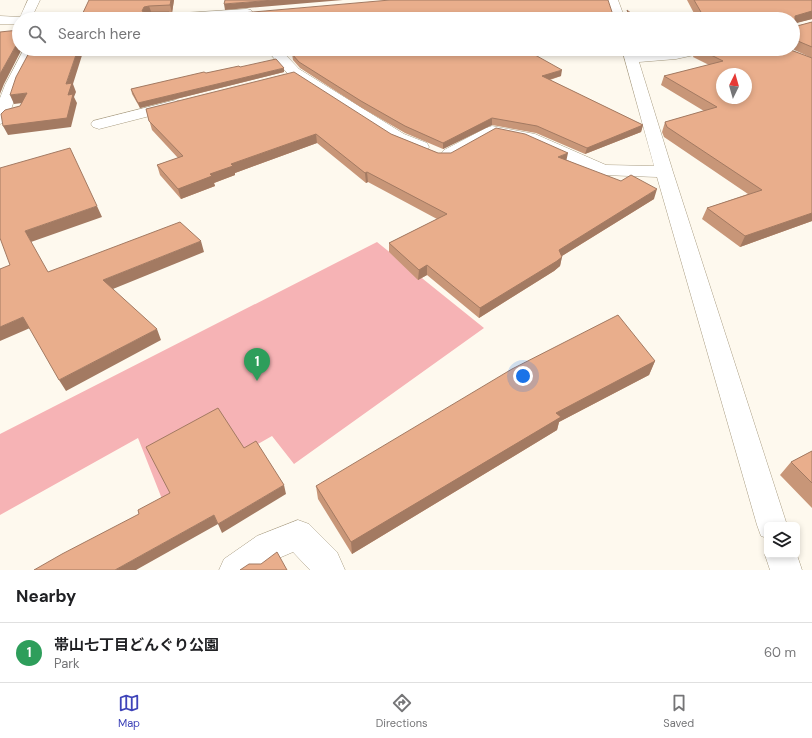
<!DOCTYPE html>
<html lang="en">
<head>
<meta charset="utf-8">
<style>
	body { margin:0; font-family:"DM Sans","Noto Sans JP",sans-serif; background:#f6f6f6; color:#202124 }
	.controls { position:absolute; right:12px; bottom:12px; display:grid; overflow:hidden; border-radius:6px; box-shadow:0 2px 6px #0003 }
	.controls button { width:36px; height:36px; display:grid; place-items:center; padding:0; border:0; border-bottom:1px solid #e0e0e0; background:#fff; color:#202124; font:20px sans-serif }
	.compass { position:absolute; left:716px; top:68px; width:36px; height:36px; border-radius:50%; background:#fff; box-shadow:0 2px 6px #0003; rotate:5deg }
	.you { position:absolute; left:523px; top:376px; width:14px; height:14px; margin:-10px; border:3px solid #fff; border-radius:50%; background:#1a73e8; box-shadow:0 0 0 6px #1a73e833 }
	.badge { display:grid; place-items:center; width:26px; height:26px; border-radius:50%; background:#3f44b9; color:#fff; font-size:13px; font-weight:700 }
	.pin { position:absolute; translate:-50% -33px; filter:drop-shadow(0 1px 2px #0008) }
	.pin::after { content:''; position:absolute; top:21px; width:14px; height:12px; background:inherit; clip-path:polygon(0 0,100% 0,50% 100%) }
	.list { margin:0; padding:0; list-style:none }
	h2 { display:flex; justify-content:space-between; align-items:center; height:52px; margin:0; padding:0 16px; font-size:17px }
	h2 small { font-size:13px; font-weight:400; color:#757577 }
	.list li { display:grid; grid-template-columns:26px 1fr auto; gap:12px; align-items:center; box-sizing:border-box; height:60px; padding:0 16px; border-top:1px solid #e0e0e0 }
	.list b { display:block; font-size:15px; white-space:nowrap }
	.list p { margin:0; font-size:13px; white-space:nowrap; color:#757577 }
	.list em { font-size:13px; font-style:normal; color:#757577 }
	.icon { flex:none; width:22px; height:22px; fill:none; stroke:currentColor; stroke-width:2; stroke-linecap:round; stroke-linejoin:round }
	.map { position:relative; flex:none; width:812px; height:570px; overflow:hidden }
	.search { position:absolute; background:#fff; box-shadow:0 2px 6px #0003; left:12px; right:12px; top:12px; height:44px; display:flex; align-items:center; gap:10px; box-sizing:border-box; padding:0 14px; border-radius:22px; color:#757577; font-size:15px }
	.sheet { height:112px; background:#fff }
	nav { display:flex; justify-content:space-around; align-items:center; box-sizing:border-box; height:56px; border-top:1px solid #e0e0e0; background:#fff; font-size:11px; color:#757577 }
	nav a { display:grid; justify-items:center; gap:2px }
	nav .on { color:#3f44b9 }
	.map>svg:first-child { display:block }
	.green { fill:#f6b3b5 }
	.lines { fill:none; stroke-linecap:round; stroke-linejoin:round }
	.minor-casing { stroke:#aa9e84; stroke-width:1 }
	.minor { fill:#fff; fill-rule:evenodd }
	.wall { fill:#c89678 }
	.shaded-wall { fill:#a37a62 }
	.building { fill:#e9ae8c; stroke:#a37a62; fill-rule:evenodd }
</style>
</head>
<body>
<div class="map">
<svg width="812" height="570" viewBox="0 0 812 570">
	<rect width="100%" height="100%" fill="#fef9ee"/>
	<!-- green -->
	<path class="green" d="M 377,242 L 484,328 L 294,464 L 272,436 L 162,499 L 138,438 L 0,515 L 0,434 Z"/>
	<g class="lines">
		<!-- minor casing -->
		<g class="minor-casing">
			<path id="minor" d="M 28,0 L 40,0 L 31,19 L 19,19 L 19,24 L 0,24 L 0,16 L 20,17 Z
				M 606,0 L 618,0 L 625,19 L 613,19 Z
				M 247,9 L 251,10 L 253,13 L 251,16 L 210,19 L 146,19 L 148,16 L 152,15 Z
				M 24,49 L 38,49 L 19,85 L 8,119 L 6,122 L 0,124 L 0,98 L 5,85 Z
				M 266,49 L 280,49 L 299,69 L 404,134 L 427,143 L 429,147 L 427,151 L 421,152 L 415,151 L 392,142 L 289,75 Z
				M 622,49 L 636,49 L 637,54 L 685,49 L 710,49 L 708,52 L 676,59 L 639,62 L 673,172 L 787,525 L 767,525 L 767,538 L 761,536 L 757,525 L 657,177 L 603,175 L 597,174 L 524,142 L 495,136 L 456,158 L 450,159 L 444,158 L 441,154 L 444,150 L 486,128 L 492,126 L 535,134 L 606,165 L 654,166 Z
				M 176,100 L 181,102 L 184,105 L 181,108 L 99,129 L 93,127 L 91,124 L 93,121 Z
				M 298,520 L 309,524 L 337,552 L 345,570 L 310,570 L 293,552 L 279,558 L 263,570 L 219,570 L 224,559 L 257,536 Z
				M 767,550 L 767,555 L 797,555 L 802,570 L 770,570 L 765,555 Z"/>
		</g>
		<!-- minor -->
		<use href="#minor" class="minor"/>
	</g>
	<!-- wall -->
	<path class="wall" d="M 89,0 L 174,0 L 172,13 L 169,13 L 170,19 Z
		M 687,0 L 812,0 L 812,19 L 795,23 L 795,24 L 797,26 L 812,22 L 812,58 L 792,49 L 793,49 L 793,19 L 697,19 Z
		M 293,49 L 537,49 L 536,55 L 535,55 L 561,76 L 550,80 L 643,125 L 641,132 L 585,154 L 536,133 L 492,125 L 443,149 L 405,133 L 362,108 L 300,68 L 293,60 L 292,54 L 295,53 Z
		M 696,49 L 788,49 L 812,58 L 812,221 L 740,247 L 702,219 L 707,208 L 748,194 L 664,137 L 662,132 L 665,122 L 704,111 L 661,85 L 664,76 L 709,65 L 693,57 Z
		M 240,67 L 284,72 L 140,108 L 132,94 L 131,89 L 206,73 Z
		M 146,109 L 391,134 L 438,153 L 567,160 L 654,199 L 562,256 L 560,266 L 554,271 L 479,318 L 427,275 L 418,280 L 389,252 L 389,243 L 437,219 L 368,182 L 366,183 L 317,143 L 235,173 L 235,175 L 214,183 L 215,186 L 181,199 L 160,175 L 157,165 L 178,158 L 152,130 Z
		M 655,361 L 649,375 L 559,422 L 557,430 L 352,554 L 318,499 L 316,486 Z
		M 812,451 L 812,508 L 780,475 L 791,462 Z"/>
	<!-- shaded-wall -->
	<path class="shaded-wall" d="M 171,0 L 174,0 L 172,13 L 170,5 Z
		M 274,0 L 343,0 L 225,10 L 224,4 Z
		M 149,6 L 152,14 L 147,15 L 142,11 L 144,7 Z
		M 812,11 L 812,19 L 793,24 L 795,16 Z
		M 169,12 L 170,19 L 168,19 Z
		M 280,16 L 280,19 L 253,19 Z
		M 19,40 L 19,49 L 22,49 L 4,84 L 0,94 L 0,74 Z
		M 78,49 L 84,49 L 73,84 L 76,92 L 74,97 L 77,103 L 71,127 L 8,135 L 3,126 L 68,95 L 66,84 Z
		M 537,49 L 536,55 L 527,57 L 528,51 Z
		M 284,68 L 284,72 L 140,108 L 138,103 Z
		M 562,70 L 561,76 L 541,82 L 542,76 Z
		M 27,93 L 31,102 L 14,104 L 10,95 Z
		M 492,118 L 492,125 L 443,149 L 443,143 Z
		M 643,125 L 641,132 L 585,154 L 587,148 Z
		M 316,134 L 317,143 L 235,173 L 235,175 L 214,183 L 215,186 L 181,199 L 178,189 L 231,164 Z
		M 568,153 L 566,162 L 558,157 Z
		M 367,172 L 368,182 L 366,183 L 365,173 Z
		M 657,189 L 654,199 L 557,259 L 559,250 Z
		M 97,206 L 102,217 L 31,242 L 25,231 Z
		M 812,213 L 812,221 L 740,247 L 745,236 Z
		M 201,241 L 204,252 L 108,291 L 103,280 Z
		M 562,257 L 560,266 L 554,271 L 479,318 L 480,308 Z
		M 427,265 L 427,275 L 418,280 L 419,270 Z
		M 23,317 L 30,328 L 0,341 L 0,327 Z
		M 157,329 L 161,340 L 66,391 L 59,380 Z
		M 655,361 L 649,375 L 559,422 L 557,430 L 352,554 L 351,542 L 556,413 Z
		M 284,485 L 286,494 L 222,533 L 218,524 Z
		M 214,515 L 218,524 L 136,570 L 115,570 Z"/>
	<!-- building -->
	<path class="building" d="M 89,0 L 171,0 L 170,5 L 149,6 L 144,7 L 142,11 L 144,12 L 169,12 L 168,19 L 80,19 Z
		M 225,0 L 274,0 L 224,4 Z
		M 390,0 L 608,0 L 613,15 L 626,15 L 628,13 L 627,10 L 638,19 L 281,19 L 280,16 L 253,19 L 217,19 L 219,15 Z
		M 694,0 L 812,0 L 812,11 L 795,16 L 795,24 L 797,26 L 812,22 L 812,47 L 793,39 L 793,19 L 705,19 Z
		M 19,30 L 19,40 L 0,74 L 0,32 Z
		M 31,49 L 78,49 L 66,84 L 72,83 L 68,95 L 73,94 L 67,118 L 3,126 L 1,114 L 5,110 L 20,106 L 27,93 L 10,95 L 16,77 Z
		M 295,49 L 536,49 L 528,51 L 562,70 L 542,76 L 643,125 L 587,148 L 537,126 L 492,118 L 443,143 L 405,126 L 361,101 L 299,62 L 292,54 L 297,53 Z
		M 699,49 L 788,49 L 812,58 L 812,213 L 745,236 L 707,208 L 762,190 L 667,127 L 665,122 L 717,107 L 664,76 L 723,61 ZM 722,74 L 746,74 L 746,98 L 722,98 Z
		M 276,59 L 284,68 L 138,103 L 131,89 L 204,72 L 206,73 L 239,66 L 240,67 Z
		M 294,72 L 391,134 L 438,153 L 451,153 L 496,128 L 525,134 L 568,153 L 558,157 L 621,181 L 631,175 L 657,189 L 559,250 L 562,257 L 557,261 L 480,308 L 427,265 L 419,270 L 389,243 L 447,214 L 367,172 L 365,173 L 316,134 L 231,164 L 233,166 L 210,174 L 212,176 L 178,189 L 157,165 L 183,156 L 149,121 L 146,109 Z
		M 70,148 L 97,206 L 25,231 L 48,272 L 180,222 L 201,241 L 103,280 L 157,329 L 59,380 L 23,317 L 0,327 L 0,269 L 10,265 L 0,238 L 0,168 Z
		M 618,315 L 655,361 L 556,413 L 561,417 L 351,542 L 316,486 L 512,369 Z
		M 218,408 L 244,448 L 256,441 L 284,485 L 218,524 L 214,515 L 115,570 L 34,570 L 62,554 L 139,514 L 138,510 L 170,493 L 146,447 Z
		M 812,451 L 812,483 L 791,462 Z
		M 277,552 L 287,570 L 240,570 L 249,564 L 261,564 Z"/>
</svg>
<div class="controls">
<button><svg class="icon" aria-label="layers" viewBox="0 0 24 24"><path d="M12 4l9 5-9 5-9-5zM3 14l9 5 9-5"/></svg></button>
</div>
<svg class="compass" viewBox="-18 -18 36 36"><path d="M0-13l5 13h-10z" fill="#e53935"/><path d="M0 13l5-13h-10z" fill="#757577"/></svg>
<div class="you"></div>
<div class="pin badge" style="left:257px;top:381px;background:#2e9e5b">1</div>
<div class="search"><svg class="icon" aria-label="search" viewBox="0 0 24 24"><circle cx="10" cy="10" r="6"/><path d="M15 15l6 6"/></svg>Search here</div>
</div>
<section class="sheet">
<h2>Nearby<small></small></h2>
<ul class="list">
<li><span class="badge" style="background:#2e9e5b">1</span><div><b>帯山七丁目どんぐり公園</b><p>Park</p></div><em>60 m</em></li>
</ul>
</section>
<nav>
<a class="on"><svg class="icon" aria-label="map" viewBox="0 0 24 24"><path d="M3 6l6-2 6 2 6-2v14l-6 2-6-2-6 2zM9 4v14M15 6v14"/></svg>Map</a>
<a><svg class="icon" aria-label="directions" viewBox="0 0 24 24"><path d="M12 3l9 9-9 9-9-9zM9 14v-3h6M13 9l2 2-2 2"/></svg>Directions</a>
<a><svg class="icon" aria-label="saved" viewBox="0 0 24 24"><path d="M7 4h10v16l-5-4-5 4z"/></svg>Saved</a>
</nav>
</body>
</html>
